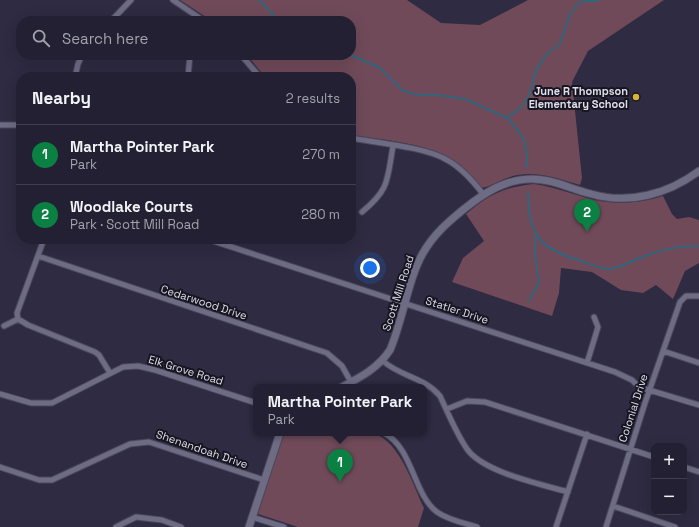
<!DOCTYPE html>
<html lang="en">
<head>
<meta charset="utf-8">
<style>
	body { margin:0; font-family:"Space Grotesk",sans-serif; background:#2e2d3e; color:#f1f3f6 }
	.controls { position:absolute; right:12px; bottom:12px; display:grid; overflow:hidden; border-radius:8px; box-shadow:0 4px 16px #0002 }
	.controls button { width:36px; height:36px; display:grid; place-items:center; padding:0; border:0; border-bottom:1px solid #3f3e4d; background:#222032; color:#f1f3f6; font:20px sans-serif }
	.you { position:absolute; left:370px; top:268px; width:14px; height:14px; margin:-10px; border:3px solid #fff; border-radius:50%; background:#1a73e8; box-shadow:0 0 0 6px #1a73e833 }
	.badge { display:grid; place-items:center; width:26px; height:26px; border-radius:50%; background:#0b8043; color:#fff; font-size:13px; font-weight:700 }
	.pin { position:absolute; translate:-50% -33px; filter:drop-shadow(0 1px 2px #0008) }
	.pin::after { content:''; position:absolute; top:21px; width:14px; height:12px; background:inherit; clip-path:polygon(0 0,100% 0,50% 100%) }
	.popup { position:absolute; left:253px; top:384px; width:174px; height:52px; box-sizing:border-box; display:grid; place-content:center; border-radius:8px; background:#222032; filter:drop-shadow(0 1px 3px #0005); font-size:13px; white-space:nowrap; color:#a2a3ac }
	.popup b { font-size:15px; color:#f1f3f6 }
	.popup::after { content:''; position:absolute; left:50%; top:100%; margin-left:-8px; border:8px solid transparent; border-top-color:#222032 }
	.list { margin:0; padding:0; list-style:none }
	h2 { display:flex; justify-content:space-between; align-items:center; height:52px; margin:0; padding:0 16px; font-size:17px }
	h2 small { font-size:13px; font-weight:400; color:#a2a3ac }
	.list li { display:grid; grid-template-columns:26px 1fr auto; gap:12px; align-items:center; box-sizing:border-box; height:60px; padding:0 16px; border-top:1px solid #3f3e4d }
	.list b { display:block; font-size:15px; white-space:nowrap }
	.list p { margin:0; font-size:13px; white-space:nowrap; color:#a2a3ac }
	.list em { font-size:13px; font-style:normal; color:#a2a3ac }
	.icon { flex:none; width:22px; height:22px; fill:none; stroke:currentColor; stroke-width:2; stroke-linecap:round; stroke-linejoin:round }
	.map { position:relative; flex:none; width:699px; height:527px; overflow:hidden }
	.search { position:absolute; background:#222032; box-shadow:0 4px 16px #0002; left:16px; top:16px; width:340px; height:44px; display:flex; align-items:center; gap:10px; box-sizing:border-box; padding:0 14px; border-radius:16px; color:#a2a3ac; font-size:15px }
	.panel { position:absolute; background:#222032; box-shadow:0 4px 16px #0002; left:16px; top:72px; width:340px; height:172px; border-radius:16px }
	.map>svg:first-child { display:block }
	.green { fill:#704a59 }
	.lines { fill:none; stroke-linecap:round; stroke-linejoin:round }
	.stream { stroke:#1f6e88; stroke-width:1.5 }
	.minor-casing { stroke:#4b485b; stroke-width:7 }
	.tertiary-casing { stroke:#4b485b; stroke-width:9 }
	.minor { stroke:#6e6b85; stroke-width:5 }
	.tertiary { stroke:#6e6b85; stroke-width:7 }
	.poi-dot { fill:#d9b334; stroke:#171620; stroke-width:1.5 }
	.labels { text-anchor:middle; stroke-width:4; stroke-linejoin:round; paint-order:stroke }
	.poi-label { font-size:11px; font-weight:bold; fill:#dfdeed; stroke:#171620; text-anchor:end }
	.street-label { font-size:11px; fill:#dfdeed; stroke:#171620 }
</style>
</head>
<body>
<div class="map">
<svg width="699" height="527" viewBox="0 0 699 527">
	<rect width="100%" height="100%" fill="#2e2b42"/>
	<!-- green -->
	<path class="green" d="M 180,0 L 407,0 L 441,23 L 480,25 L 528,0 L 664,0 L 588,51 L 572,82 L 582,178 L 580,185 C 559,179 533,169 510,177 C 500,180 491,187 481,188 C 475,181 469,173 462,167 C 433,142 387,141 351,135 L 351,77 L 265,77 L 247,55 L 351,55 L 351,21 L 212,21 Z
		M 534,184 C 555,187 574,195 595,200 C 617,205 641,203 663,196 L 672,214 L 677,219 L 689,217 L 699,220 L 699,263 L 685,271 L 673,299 L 656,285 L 643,293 L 621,290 L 592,272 L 561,268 L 559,293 L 552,316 L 452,282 L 463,258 L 484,241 L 466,214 C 489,194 504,187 534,184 Z
		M 285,433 L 374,433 C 401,444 412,483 424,508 L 418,527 L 298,527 L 258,514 L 280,444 Z"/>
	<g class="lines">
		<!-- stream -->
		<path class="stream" d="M 259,0 L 279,21
			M 351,55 L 380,68 L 402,90 L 413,94 L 446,96 L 465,99 L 507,118 L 524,105 L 532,88 L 535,72 L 546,55 L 560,43 L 571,12 L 580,2 L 600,0
			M 507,118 C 525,137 527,141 527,168
			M 528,192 C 529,236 539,249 582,261 C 589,264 600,269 608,269 C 617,269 628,263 637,259 C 658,251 677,245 699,246
			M 529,301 L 539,282 L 535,253 L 536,235"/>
		<!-- minor casing -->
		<g class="minor-casing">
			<path id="minor" d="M 173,0 L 204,21
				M 111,21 L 131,0
				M 241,55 L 260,77
				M 75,77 L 78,64 L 82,55
				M 188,77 L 190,55
				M 0,125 L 21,125
				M 351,138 C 377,143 426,147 447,160 C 462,168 473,181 483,194
				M 362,212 C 390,189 387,180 393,146
				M 44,239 L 17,313 L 18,319 L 28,325 L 95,352 L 99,355 L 110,373
				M 207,239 L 615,372 L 632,380 L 639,387 L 699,405
				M 38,256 L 327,353 L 342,366 L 351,382
				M 4,326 L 18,319
				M 663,351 L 699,363
				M 383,361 C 401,377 424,377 440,396 C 448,413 456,433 467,449 C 483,472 540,484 568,492
				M 587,363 L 598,327 L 594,317
				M 0,394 L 31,403 L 52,403 L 123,367 L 138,366 L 155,370 L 256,403
				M 447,409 L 467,401 L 485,402 L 654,457
				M 384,433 C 413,448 413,494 437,512 C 448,520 464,523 477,527
				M 0,467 L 39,480 L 52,480 L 130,444 L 149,442 L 264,480
				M 684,467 L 699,472
				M 613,506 L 675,527
				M 252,517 L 284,527
				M 116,527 L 136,517 L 162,520 L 181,527
				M 556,527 L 587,434
				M 606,527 L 645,403 L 680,302 L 686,296 L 699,296"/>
		</g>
		<!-- tertiary casing -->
		<g class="tertiary-casing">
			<path id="tertiary" d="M 342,387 C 361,377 378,368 390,350 C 403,320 408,279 423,253 C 434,234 448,222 464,209 C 484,193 505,179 532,179 C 552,179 571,189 591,194 C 629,205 668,194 699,171
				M 249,527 L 280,433"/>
		</g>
		<!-- minor -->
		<use href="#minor" class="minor"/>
		<!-- tertiary -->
		<use href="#tertiary" class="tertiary"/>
	</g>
	<!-- markers -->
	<circle class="poi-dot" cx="636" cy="97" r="4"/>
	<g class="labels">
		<!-- poi labels -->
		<g class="poi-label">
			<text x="628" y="95">June R Thompson<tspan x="628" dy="13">Elementary School</tspan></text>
		</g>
		<!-- street labels -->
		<g class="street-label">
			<text transform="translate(398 293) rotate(-72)" y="4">Scott Mill Road</text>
			<text transform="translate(204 302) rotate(18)" y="4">Cedarwood Drive</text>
			<text transform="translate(457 310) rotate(18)" y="4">Statler Drive</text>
			<text transform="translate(186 370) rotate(17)" y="4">Elk Grove Road</text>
			<text transform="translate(633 408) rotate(-72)" y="4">Colonial Drive</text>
			<text transform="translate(202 449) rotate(19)" y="4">Shenandoah Drive</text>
		</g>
	</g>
</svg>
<div class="controls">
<button>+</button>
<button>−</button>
</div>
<div class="you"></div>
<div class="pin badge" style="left:340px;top:482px">1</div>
<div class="popup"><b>Martha Pointer Park</b>Park</div>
<div class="pin badge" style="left:587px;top:232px">2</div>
<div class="search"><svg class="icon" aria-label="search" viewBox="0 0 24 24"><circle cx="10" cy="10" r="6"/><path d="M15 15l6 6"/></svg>Search here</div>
<section class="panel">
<h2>Nearby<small>2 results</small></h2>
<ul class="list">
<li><span class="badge">1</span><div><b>Martha Pointer Park</b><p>Park</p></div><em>270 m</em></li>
<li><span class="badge">2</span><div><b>Woodlake Courts</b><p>Park · Scott Mill Road</p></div><em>280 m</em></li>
</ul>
</section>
</div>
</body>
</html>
